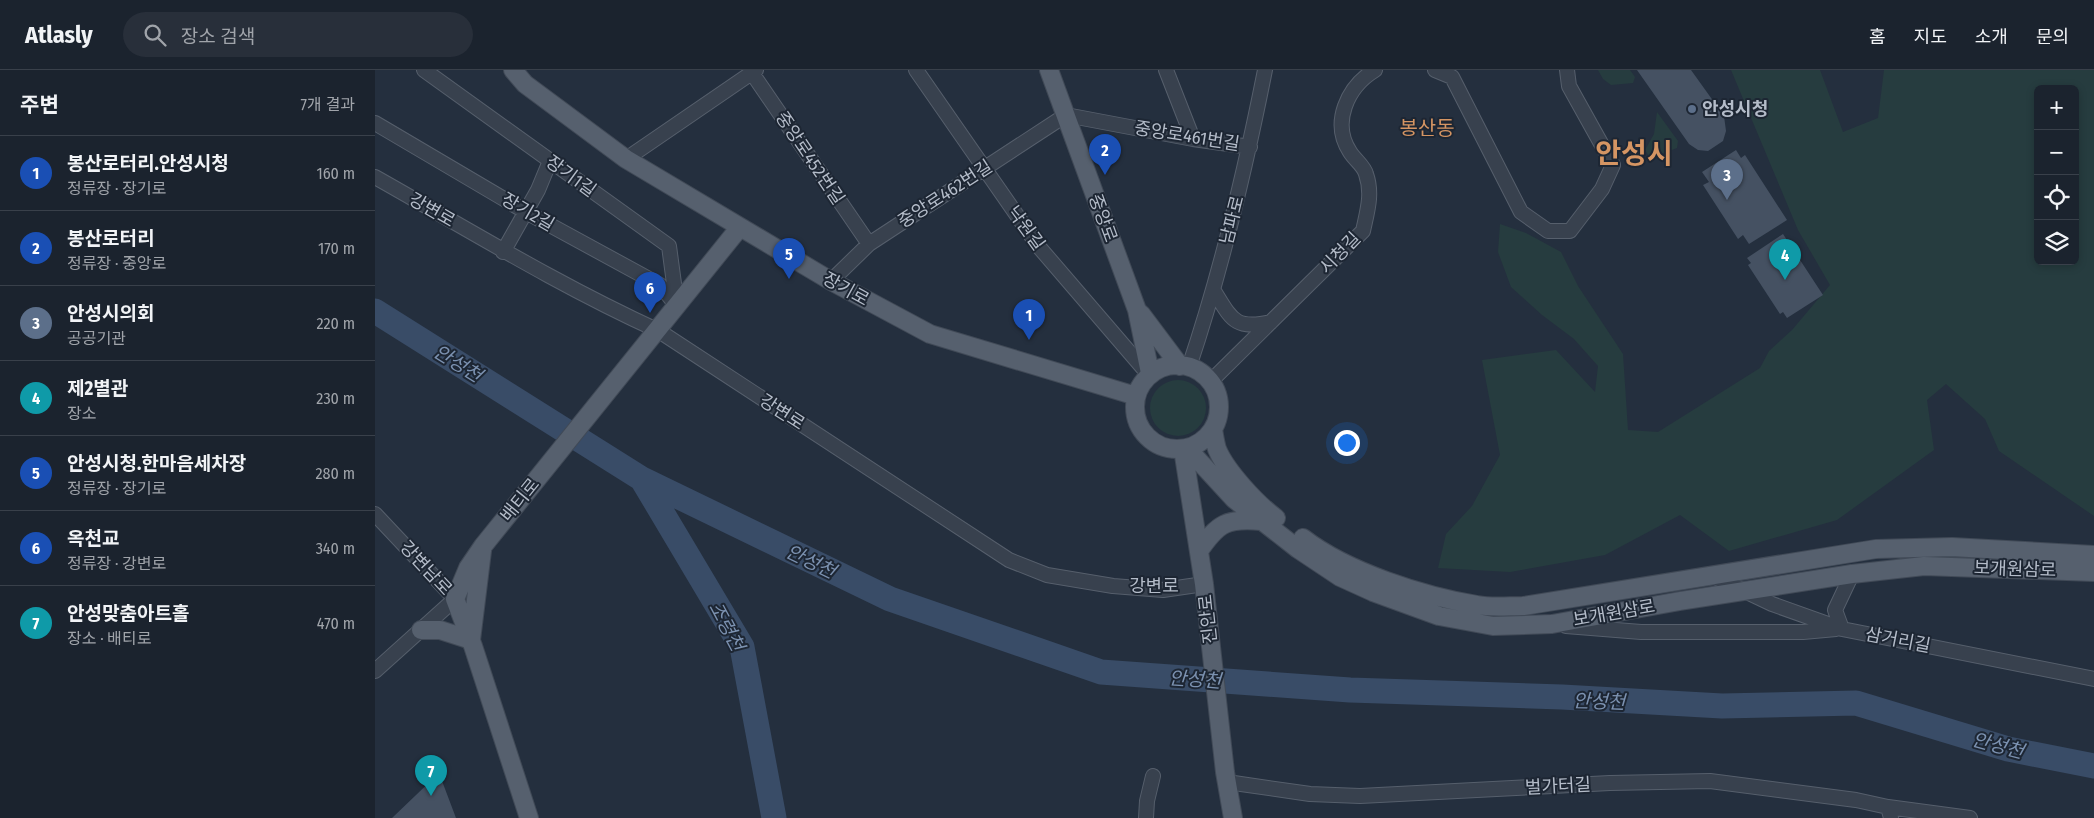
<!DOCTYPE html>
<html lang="ko">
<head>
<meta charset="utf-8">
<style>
	body { margin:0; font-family:"Fira Sans Condensed","Noto Sans KR",sans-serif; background:#282f3a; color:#f1f3f6 }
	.controls { position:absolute; right:15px; top:15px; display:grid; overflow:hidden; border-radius:8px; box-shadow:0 2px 8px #0003 }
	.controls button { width:45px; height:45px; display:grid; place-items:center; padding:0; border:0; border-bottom:1px solid #39404a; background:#1b232e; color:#f1f3f6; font:25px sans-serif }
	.you { position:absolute; left:971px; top:372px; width:18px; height:18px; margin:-12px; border:4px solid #fff; border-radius:50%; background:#1a73e8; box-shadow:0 0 0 8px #1a73e833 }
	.badge { display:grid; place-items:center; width:32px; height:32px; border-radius:50%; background:#8ab4f8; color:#fff; font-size:16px; font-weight:700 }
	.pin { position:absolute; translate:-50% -41px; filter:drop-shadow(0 1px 2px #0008) }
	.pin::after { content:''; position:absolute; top:26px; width:18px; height:15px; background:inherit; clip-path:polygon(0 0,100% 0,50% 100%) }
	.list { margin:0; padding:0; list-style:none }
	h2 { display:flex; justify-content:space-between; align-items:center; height:65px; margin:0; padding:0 20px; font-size:21px }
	h2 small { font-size:16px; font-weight:400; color:#a0a4aa }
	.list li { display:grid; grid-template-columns:32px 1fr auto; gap:15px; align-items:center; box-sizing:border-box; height:75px; padding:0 20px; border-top:1px solid #39404a }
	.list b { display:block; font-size:19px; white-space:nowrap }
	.list p { margin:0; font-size:16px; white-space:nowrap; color:#a0a4aa }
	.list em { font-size:16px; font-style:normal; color:#a0a4aa }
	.icon { flex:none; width:28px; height:28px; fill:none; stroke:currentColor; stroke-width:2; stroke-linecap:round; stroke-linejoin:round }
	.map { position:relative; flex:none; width:1719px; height:748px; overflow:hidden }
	header { display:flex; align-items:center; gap:30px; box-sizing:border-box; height:70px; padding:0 25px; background:#1b232e; border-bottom:1px solid #39404a }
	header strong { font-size:24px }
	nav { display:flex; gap:28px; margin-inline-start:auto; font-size:18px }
	.search { width:350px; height:45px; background:#282f3a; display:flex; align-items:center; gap:12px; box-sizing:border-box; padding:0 18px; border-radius:28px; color:#a0a4aa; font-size:19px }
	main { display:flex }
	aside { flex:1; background:#1b232e }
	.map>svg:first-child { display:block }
	.green { fill:#263c3f; fill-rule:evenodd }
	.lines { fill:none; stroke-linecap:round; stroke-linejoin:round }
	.river { stroke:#394c67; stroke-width:25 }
	.building { fill:#455162 }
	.minor-casing { stroke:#565f6c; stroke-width:16 }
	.major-casing { stroke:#414a57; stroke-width:20 }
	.minor { stroke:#38414e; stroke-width:14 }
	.major { stroke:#56606e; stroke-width:18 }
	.service-dot { fill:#5c6f8a; stroke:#1d2633; stroke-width:2 }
	.labels { text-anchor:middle; stroke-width:4; stroke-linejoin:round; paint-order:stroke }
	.poi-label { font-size:18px; font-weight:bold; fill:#b4bcc9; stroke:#1d2633; text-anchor:start }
	.street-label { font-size:18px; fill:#b4bcc9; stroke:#1d2633 }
	.water-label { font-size:19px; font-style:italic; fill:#7c92b1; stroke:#1d2633 }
	.quarter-label { font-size:20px; fill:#d59563; stroke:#1d2633 }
	.town-label { font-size:28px; font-weight:bold; fill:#d59563; stroke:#1d2633 }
</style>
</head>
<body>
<header>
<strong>Atlasly</strong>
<div class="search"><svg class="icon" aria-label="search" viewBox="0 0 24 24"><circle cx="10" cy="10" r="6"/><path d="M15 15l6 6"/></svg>장소 검색</div>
<nav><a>홈</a><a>지도</a><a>소개</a><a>문의</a></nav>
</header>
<main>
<aside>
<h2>주변<small>7개 결과</small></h2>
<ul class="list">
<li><span class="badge" style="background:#1a4fb4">1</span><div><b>봉산로터리.안성시청</b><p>정류장 · 장기로</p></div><em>160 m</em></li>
<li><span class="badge" style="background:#1a4fb4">2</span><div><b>봉산로터리</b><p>정류장 · 중앙로</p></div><em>170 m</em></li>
<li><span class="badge" style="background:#5c6f8a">3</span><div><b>안성시의회</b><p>공공기관</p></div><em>220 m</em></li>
<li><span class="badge" style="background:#0f9aa8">4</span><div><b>제2별관</b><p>장소</p></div><em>230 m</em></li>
<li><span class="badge" style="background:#1a4fb4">5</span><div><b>안성시청.한마음세차장</b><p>정류장 · 장기로</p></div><em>280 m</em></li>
<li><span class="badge" style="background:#1a4fb4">6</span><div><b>옥천교</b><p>정류장 · 강변로</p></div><em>340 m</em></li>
<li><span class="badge" style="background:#0f9aa8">7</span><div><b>안성맞춤아트홀</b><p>장소 · 배티로</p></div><em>470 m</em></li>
</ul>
</aside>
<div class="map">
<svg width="1719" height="748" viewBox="0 0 1719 748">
	<rect width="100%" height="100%" fill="#242f3e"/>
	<!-- green -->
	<path class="green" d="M 1223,0 L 1255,0 L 1260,7 L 1258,13 L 1236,15 L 1228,9 Z
		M 1356,0 L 1445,0 L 1468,62 L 1503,48 L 1509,0 L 1719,0 L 1719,446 L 1624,381 L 1610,349 L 1571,314 L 1552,330 L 1559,380 L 1462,450 L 1354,481 L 1305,445 L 1230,485 L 1135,502 L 1063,498 L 1071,464 L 1097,436 L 1125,385 L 1107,290 L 1181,280 L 1220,322 L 1223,296 L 1199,269 L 1167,245 L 1136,217 L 1123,182 L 1125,154 L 1151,163 L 1186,182 L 1203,216 L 1248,284 L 1253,360 L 1283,362 L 1385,298 L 1394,281 L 1417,260 L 1455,215 L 1423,160 ZM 1663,19 L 1700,19 L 1700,191 L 1663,191 Z
		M 1282,42 L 1303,71 L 1302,78 L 1275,88 L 1270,80 L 1279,64 Z
		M775 338a28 28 0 1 1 56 0a28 28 0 1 1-56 0Z"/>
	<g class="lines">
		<!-- river -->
		<path class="river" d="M 0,241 L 267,409 L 515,529 L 726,602 L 975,620 L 1187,627 L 1347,636 L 1481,633 L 1633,679 L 1719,696
			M 267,409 L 367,577 L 399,748"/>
	</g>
	<!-- building -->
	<path class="building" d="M 1262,0 L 1316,0 L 1349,46 L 1351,61 L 1348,71 L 1333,81 L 1323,80 L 1314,74 Z
		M 1361,80 L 1366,88 L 1370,85 L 1412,150 L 1374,174 L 1368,165 L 1363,169 L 1328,115 L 1334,112 L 1327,102 Z
		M 1408,164 L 1448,225 L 1412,248 L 1408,242 L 1405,244 L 1373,195 L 1376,193 L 1372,188 Z
		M 64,703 L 81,748 L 17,748 Z"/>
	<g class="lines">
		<!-- minor casing -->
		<g class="minor-casing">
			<path id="minor" d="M 49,0 L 294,176 L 302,236
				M 541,0 L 664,177 L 774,305
				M 791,0 L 818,69
				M 1060,0 L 1077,7 L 1146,142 L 1173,161 L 1195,161 L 1227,119 L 1238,95 L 1194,16 L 1192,0
				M 377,3 L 494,174
				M 0,53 L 151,142 L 285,215 L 301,235
				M 251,89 L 381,0
				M 0,107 C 94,160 185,216 284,261 L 634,490 L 672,505 L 738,516 L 788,520 L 829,514
				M 128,182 L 163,120 L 175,91
				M 456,211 L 494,174 L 691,45 L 818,69 L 875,77
				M 839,221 C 857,250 860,260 896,252
				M 814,297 C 847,199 870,101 890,0
				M 835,312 L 988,161 C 992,142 998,124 991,104 C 989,96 980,90 975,82 C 956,53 972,17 1000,0
				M 0,444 L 80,529 L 0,601
				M 1336,505 L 1397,534 L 1467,559 L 1719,609
				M 1191,556 L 1266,562 L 1428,562 L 1461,559
				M 1467,559 L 1460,540 L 1477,504
				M 852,712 L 935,724 L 985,726 L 1235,713 L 1335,711 L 1481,730 L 1513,737 L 1516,748
				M 1513,737 L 1595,748
				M 771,748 L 772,731 L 778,706"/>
		</g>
		<!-- major casing -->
		<g class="major-casing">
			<path id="major" d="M 138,0 L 150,14 L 251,89 L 456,211 L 555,264 L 761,326
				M 674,0 L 762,240 L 775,303
				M 766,244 L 805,296
				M760 337a42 42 0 1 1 84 0a42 42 0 1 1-84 0Z
				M 838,359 C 839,365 840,372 842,379 C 851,401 882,434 901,448
				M 812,378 L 859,429 L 923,479 L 965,507 L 998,522 L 1064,546 L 1118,556 L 1177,554 L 1305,531 L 1477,504 L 1549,496 L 1719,502
				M 808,379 L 829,514 L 850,702 L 858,748
				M 928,468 C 972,502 1048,526 1102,535 C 1117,538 1133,536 1148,536 L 1501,479 L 1577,477 L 1719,485
				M 824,481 C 843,453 852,448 886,451
				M 46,560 L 65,560 L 96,570 L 107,481
				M 154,748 L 98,576 L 80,529 L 93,498 L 108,476 L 365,157"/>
		</g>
		<!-- minor -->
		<use href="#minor" class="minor"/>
		<!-- major -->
		<use href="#major" class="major"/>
	</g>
	<!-- markers -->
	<circle class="service-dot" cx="1317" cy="39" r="5"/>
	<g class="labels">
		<!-- poi labels -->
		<g class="poi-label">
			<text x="1327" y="45">안성시청</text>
		</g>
		<!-- street labels -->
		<g class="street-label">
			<text transform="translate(812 66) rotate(9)" y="6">중앙로461번길</text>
			<text transform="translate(435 88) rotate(56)" y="6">중앙로452번길</text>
			<text transform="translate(196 106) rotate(36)" y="6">장기1길</text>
			<text transform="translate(570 124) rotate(-33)" y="6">중앙로462번길</text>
			<text transform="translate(57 140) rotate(30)" y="6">강변로</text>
			<text transform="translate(153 142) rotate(30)" y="6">장기2길</text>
			<text transform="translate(728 148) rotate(70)" y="6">중앙로</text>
			<text transform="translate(857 150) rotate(-76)" y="6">남파로</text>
			<text transform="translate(651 158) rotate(54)" y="6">낙원길</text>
			<text transform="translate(965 183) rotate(-46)" y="6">시청길</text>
			<text transform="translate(471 219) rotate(29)" y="6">장기로</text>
			<text transform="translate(407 342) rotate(33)" y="6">강변로</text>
			<text transform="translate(145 430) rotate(-51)" y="6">배티로</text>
			<text transform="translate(51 498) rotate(47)" y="6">강변남로</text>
			<text transform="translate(1640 499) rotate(2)" y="6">보개원삼로</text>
			<text x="779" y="522">강변로</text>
			<text transform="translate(1239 543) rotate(-10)" y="6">보개원삼로</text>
			<text transform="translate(833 549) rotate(-96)" y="6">진안로</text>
			<text transform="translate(1523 570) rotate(11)" y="6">삼거리길</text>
			<text transform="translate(1183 716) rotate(-3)" y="6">벌가터길</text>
		</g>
		<!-- water labels -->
		<g class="water-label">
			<text transform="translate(83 293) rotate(32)" y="7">안성천</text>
			<text transform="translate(436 491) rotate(26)" y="7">안성천</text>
			<text transform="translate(352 556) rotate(62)" y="7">조령천</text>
			<text transform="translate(820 609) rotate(4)" y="7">안성천</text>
			<text transform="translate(1224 631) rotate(2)" y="7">안성천</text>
			<text transform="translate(1623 675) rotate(15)" y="7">안성천</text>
		</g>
		<!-- quarter labels -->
		<g class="quarter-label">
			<text x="1052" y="65">봉산동</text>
		</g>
		<!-- town labels -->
		<g class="town-label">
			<text x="1259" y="93">안성시</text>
		</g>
	</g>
</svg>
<div class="controls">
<button>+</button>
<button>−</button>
<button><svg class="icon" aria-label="locate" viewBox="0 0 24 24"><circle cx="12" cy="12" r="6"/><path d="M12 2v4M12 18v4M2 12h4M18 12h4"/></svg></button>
<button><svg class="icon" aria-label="layers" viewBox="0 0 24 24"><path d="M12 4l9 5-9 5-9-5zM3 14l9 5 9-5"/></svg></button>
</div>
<div class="you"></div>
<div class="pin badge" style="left:654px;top:270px;background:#1a4fb4">1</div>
<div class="pin badge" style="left:730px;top:105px;background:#1a4fb4">2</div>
<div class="pin badge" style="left:1352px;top:130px;background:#5c6f8a">3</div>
<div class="pin badge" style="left:1410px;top:210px;background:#0f9aa8">4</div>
<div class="pin badge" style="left:414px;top:209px;background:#1a4fb4">5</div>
<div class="pin badge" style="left:275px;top:243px;background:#1a4fb4">6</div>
<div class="pin badge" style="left:56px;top:726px;background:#0f9aa8">7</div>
</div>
</main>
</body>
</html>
